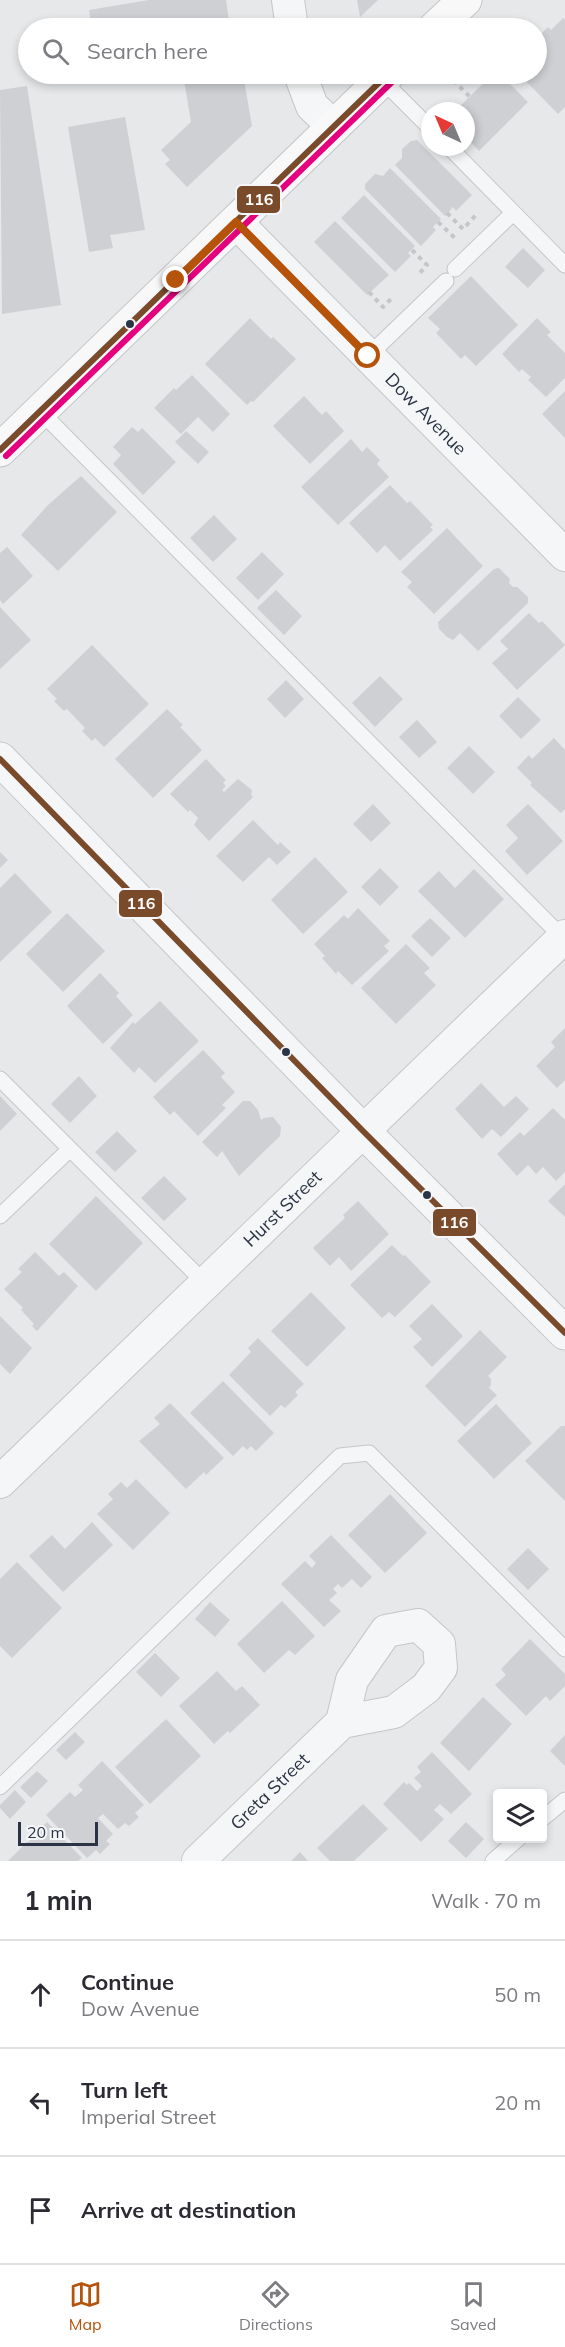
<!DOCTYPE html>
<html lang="en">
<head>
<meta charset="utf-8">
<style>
	body { margin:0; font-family:Mulish,sans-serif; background:#f7f7f7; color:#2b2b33 }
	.controls { position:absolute; right:18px; bottom:18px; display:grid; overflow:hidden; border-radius:6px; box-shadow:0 3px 9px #0003 }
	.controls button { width:54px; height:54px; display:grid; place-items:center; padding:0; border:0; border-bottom:2px solid #e1e1e2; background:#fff; color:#2b2b33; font:30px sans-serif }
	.compass { position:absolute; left:421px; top:102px; width:54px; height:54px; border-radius:50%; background:#fff; box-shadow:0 3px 9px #0003; rotate:316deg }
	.scale { position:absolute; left:18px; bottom:15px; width:80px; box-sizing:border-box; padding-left:6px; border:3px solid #2b3445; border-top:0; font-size:16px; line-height:21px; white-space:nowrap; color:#2b3445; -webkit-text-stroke:4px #f4f6f9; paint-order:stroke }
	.stop { position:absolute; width:18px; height:18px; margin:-14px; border:4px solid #b45309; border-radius:50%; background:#fff }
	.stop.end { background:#b45309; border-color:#fff; box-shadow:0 2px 6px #0008 }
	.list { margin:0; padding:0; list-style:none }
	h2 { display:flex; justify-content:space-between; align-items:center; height:78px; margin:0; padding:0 24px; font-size:26px }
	h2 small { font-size:20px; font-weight:400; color:#7c7c81 }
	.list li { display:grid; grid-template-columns:39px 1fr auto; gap:18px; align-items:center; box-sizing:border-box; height:108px; padding:0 24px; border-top:2px solid #e1e1e2 }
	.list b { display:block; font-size:22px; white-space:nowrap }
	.list p { margin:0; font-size:20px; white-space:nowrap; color:#7c7c81 }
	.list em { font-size:20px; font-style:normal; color:#7c7c81 }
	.icon { flex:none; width:33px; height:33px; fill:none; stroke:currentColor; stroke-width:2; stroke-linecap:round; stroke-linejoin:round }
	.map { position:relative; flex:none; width:565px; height:1861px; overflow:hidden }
	.search { position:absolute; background:#fff; box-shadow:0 3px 9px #0003; left:18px; right:18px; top:18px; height:66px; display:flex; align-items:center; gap:15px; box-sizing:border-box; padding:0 21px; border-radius:33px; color:#7c7c81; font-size:22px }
	.sheet { height:402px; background:#fff }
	nav { display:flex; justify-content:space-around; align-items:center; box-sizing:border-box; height:84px; border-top:2px solid #e1e1e2; background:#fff; font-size:16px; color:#7c7c81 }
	nav a { display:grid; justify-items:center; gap:3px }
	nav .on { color:#b45309 }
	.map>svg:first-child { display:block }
	.building { fill:#ced0d3 }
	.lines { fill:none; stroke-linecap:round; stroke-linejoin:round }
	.service-casing { stroke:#c4c6c8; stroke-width:17 }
	.minor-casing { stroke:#c4c6c8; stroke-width:34 }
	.tertiary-casing { stroke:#c4c6c8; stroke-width:35 }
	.secondary-casing { stroke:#c4c6c8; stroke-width:35 }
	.path { stroke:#c5c6ca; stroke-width:4; stroke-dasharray:4.5 4.5; stroke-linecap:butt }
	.service { stroke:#f5f6f7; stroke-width:15 }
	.minor { stroke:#f5f6f7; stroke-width:32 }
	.tertiary { stroke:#f5f6f7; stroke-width:33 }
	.secondary { stroke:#f8f8f8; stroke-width:33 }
	.bus-1-casing { stroke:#f4f6f9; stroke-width:10 }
	.bus-2-casing { stroke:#f4f6f9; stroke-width:10 }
	.bus-1 { stroke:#7a4b2a; stroke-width:6 }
	.bus-2 { stroke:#e5007d; stroke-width:6 }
	.route { stroke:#b45309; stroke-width:8 }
	.bus-dot { fill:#2b3445; stroke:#f4f6f9; stroke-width:2 }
	.labels { text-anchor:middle; stroke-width:5; stroke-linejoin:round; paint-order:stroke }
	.street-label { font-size:18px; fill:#2b3445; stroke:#f4f6f9 }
	.line-badge { stroke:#f4f6f9; stroke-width:2 }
	.badge-label { font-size:16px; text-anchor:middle; font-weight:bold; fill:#fff }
</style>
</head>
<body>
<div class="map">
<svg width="565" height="1861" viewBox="0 0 565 1861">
	<rect width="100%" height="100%" fill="#e6e8ea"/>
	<!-- building -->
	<path class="building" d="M 149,0 L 226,0 L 230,28 L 92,28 L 89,10 Z
		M 357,0 L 378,0 L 360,17 Z
		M 563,18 L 565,20 L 565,107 L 558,114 L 519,74 L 537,74 L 537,43 L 540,40 L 538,37 L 548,27 L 551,30 Z
		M 183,74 L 243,74 L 252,126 L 187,187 L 165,164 L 170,160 L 161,150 L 191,122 Z
		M 493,74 L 500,74 L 528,102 L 479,151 L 466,137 L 466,111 L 455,111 Z
		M 27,86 L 61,305 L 2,314 L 0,90 Z
		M 125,117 L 145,230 L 110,235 L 113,248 L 89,252 L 68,127 Z
		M 417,140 L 472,195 L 456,211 L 453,207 L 445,216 L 395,165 L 402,158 L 402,149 L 411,141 Z
		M 390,168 L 441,219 L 433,227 L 436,230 L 421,246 L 365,189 L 365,184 L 375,174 L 383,176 Z
		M 364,195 L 415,246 L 408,253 L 411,256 L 395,272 L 341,218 Z
		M 335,221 L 389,275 L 367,295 L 314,242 Z
		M 523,248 L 545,270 L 528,288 L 505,267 Z
		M 471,276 L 518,325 L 476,366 L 465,355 L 461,359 L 436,333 L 440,329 L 428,318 Z
		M 250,318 L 271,339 L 273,337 L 296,359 L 253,402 L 251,401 L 247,405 L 205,364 Z
		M 537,318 L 551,332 L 547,335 L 565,353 L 565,378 L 546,397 L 528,380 L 531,377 L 522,369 L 519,372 L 502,354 Z
		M 192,375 L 230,414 L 213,432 L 198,417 L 181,434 L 154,408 L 174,388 L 176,390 Z
		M 565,391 L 565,438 L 542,414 Z
		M 304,396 L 322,415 L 326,411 L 344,431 L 310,464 L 273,426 Z
		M 132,427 L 138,432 L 142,428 L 176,462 L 143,495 L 113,464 L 121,455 L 113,447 Z
		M 186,431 L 209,452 L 198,464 L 175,442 Z
		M 351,439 L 362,452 L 367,447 L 380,460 L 377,464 L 389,477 L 338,525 L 301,487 Z
		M 81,476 L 117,512 L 58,571 L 21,535 L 48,505 Z
		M 390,485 L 407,503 L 410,501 L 433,525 L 430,527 L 433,530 L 400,561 L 385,545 L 377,553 L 349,523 Z
		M 214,515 L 237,539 L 213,562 L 190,538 Z
		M 447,528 L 483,566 L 434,614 L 407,587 L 412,582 L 401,572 Z
		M 7,547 L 33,576 L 3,604 L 0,600 L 0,553 Z
		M 262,552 L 284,574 L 258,600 L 236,578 Z
		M 499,568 L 510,579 L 509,583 L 513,587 L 517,587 L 528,597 L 528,603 L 478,651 L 460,633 L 453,640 L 447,637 L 439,629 L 438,622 L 494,569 Z
		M 276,590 L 302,616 L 284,635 L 257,608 Z
		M 0,607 L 31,640 L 0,669 Z
		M 529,613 L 539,623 L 542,621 L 565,645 L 517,690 L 492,663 L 508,649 L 500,641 Z
		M 92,645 L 149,704 L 104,747 L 95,738 L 92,741 L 82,731 L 85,728 L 67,709 L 64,711 L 54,701 L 57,699 L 47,689 Z
		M 380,676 L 403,699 L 375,727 L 352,703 Z
		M 286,680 L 304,699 L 285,718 L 267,699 Z
		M 518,697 L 541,720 L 521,739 L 499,716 Z
		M 167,709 L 183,725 L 180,727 L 202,750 L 153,798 L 115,759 Z
		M 417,720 L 437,742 L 419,758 L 399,737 Z
		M 554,738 L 565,750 L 565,809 L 561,813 L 530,785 L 532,783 L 517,768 L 529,755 L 532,759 Z
		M 469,746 L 495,772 L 473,794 L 447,768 Z
		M 206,759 L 226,780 L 223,783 L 226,786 L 222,790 L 224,792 L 238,779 L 252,790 L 251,795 L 253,797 L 209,841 L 194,825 L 198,818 L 190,810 L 188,812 L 170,794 Z
		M 373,804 L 391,823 L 371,842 L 353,824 Z
		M 528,804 L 563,841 L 527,875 L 505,851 L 518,838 L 506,825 Z
		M 253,820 L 278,845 L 280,842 L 291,852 L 277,865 L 269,857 L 243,882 L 216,856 Z
		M 0,852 L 8,860 L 0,868 Z
		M 315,857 L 348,892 L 303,934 L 271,900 Z
		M 380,868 L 399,887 L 380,906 L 361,887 Z
		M 474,869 L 504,899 L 465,938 L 418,891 L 439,871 L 455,888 Z
		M 15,873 L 52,912 L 0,962 L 0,888 Z
		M 358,908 L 390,941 L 384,946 L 389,951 L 352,985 L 338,971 L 336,974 L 322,958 L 325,956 L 314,944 L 344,915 L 348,919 Z
		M 67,913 L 105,951 L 63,992 L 26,954 Z
		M 430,918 L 451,938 L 432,957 L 411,936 Z
		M 406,944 L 430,968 L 424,973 L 436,985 L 396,1024 L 361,988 Z
		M 100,973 L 119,993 L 116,996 L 133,1015 L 103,1044 L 67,1006 Z
		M 160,1001 L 199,1041 L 155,1083 L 139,1067 L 134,1073 L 110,1048 L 133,1022 L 135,1024 Z
		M 565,1028 L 565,1080 L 557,1088 L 536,1066 L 555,1047 L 551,1042 Z
		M 203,1050 L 225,1073 L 221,1077 L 235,1092 L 222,1105 L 226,1108 L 198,1136 L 174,1111 L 170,1115 L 153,1097 Z
		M 79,1076 L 97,1096 L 70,1123 L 51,1104 Z
		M 481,1083 L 504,1107 L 516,1096 L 529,1109 L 501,1137 L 492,1129 L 482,1139 L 455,1109 Z
		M 0,1096 L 17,1114 L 0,1131 Z
		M 243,1101 L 250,1101 L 258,1110 L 261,1120 L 264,1118 L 273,1117 L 281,1127 L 280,1136 L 239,1176 L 222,1151 L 217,1157 L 202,1142 Z
		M 553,1108 L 565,1120 L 565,1172 L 556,1181 L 543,1167 L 536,1174 L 528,1165 L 517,1176 L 497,1154 L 520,1132 L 524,1136 Z
		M 117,1131 L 137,1151 L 115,1172 L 95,1152 Z
		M 164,1176 L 187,1199 L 164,1221 L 141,1198 Z
		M 565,1184 L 565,1217 L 548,1201 Z
		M 96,1196 L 143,1243 L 96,1291 L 49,1244 Z
		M 358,1201 L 389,1234 L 351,1271 L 339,1257 L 330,1266 L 313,1248 L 345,1218 L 343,1215 Z
		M 392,1245 L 403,1256 L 405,1255 L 431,1282 L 395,1317 L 389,1312 L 382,1318 L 350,1285 Z
		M 35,1252 L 59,1276 L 64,1272 L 78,1286 L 37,1331 L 32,1326 L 34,1324 L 21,1310 L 23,1308 L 4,1289 L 22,1272 L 18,1269 Z
		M 311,1292 L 346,1328 L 307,1367 L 271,1331 Z
		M 432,1304 L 463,1336 L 432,1367 L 413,1347 L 422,1339 L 409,1326 Z
		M 0,1316 L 32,1348 L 10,1374 L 0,1364 Z
		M 480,1330 L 507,1357 L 488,1376 L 491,1379 L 491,1385 L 489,1388 L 497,1395 L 465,1427 L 425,1386 Z
		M 258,1338 L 304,1384 L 295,1392 L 298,1395 L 285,1408 L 281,1405 L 270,1416 L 229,1375 L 251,1352 L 248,1348 Z
		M 223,1381 L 274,1433 L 256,1451 L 251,1446 L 247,1450 L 243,1446 L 233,1456 L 190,1413 Z
		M 170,1403 L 224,1458 L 206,1475 L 204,1472 L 186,1489 L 139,1441 L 160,1424 L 154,1418 Z
		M 496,1404 L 532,1443 L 494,1479 L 457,1441 Z
		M 561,1426 L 565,1426 L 565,1501 L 525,1461 Z
		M 136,1479 L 170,1513 L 133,1550 L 97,1514 L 113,1499 L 108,1494 L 121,1482 L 127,1488 Z
		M 390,1494 L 427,1533 L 385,1573 L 348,1535 Z
		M 92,1522 L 113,1545 L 63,1592 L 29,1556 L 52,1535 L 65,1549 Z
		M 331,1535 L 372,1577 L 361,1588 L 352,1579 L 342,1588 L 338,1584 L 333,1589 L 337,1593 L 329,1600 L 341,1611 L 324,1627 L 281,1584 L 305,1561 L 312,1568 L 316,1563 L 309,1556 Z
		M 528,1548 L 549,1569 L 528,1590 L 507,1569 Z
		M 17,1562 L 62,1608 L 12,1658 L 0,1646 L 0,1579 Z
		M 282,1601 L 315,1636 L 295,1655 L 289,1650 L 264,1673 L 237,1644 Z
		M 210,1602 L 230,1620 L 215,1637 L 195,1619 Z
		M 530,1639 L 565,1674 L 565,1686 L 550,1701 L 546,1696 L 526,1716 L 495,1685 L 506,1675 L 501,1669 Z
		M 155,1653 L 180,1678 L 161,1697 L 136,1672 Z
		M 217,1671 L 236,1691 L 242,1686 L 260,1705 L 230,1733 L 228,1731 L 214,1744 L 179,1706 Z
		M 483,1697 L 512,1724 L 469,1771 L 440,1743 Z
		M 166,1719 L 201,1756 L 150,1804 L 115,1767 Z
		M 75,1732 L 85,1742 L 66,1760 L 56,1750 Z
		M 565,1735 L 565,1766 L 550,1751 Z
		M 432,1752 L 472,1794 L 451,1814 L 440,1804 L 434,1810 L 444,1819 L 421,1842 L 383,1804 L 404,1782 L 407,1785 L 409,1783 L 417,1791 L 422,1786 L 414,1778 L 421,1772 L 417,1767 Z
		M 102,1761 L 144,1805 L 135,1813 L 139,1817 L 129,1826 L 125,1823 L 118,1829 L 103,1814 L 98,1818 L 113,1834 L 106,1841 L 110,1844 L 100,1854 L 96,1850 L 87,1858 L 46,1815 L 70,1792 L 75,1797 L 83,1790 L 78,1785 Z
		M 37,1771 L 48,1781 L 31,1798 L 20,1787 Z
		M 15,1790 L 26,1802 L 10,1819 L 0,1808 L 0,1805 Z
		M 363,1804 L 388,1829 L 354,1861 L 330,1861 L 317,1848 Z
		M 47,1822 L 82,1858 L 78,1861 L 8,1861 Z
		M 466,1822 L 484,1839 L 466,1858 L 448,1841 Z
		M 300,1852 L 308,1861 L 291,1861 Z"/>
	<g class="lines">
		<!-- service casing -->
		<g class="service-casing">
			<path id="service" d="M 382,80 L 430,128
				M 449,147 L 565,265
				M 455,269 L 513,213
				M 368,356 L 446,281
				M 40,411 L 565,940
				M 0,1079 L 70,1149
				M 0,1216 L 70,1149 L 206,1284
				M 0,1787 L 340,1456 L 369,1453 L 565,1649
				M 542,1819 L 565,1800
				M 493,1861 L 519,1838"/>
		</g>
		<!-- minor casing -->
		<g class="minor-casing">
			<g id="minor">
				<path d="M 288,0 L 292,28"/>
				<path d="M 300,74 L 312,106 L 334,127"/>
				<path id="s1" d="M 236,222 L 565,555"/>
				<path id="s2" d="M 0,1482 L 565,936"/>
				<path id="s3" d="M 198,1861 L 342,1722 L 394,1712 L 426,1688 L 441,1668 L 439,1644 L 418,1625 L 386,1631 L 352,1680 L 342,1722"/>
			</g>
		</g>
		<!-- tertiary casing -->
		<g class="tertiary-casing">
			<path id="tertiary" d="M 0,759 L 363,1131 L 565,1333"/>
		</g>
		<!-- secondary casing -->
		<g class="secondary-casing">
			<path id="secondary" d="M 435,28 L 465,0
				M 0,450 L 388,74"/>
		</g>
		<!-- path -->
		<path class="path" d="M 447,74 L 470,97
			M 447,213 L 463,229 L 476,215
			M 438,222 L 455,238 L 452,240
			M 412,250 L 427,265 L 418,275
			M 369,292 L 383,307 L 391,299"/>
		<!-- service -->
		<use href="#service" class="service"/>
		<!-- minor -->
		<use href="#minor" class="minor"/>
		<!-- tertiary -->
		<use href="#tertiary" class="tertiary"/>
		<!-- secondary -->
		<use href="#secondary" class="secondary"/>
		<!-- bus-1 casing -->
		<g class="bus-1-casing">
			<path id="bus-1" d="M 0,450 L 388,74
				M 0,759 L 363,1131 L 565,1333"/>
		</g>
		<!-- bus-2 casing -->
		<g class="bus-2-casing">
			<path id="bus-2" d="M 6,456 L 394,80"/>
		</g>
		<!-- bus-1 -->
		<use href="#bus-1" class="bus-1"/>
		<!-- bus-2 -->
		<use href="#bus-2" class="bus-2"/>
	</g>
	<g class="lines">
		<!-- route -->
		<path class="route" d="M 176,280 L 236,222 L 368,356"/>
	</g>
	<!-- markers -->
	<g class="bus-dot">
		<circle cx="130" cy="324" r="5"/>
		<circle cx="286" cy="1052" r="5"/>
		<circle cx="427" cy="1195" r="5"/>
	</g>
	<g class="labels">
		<!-- street labels -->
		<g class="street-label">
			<text dy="6" stroke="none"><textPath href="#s1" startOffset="270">Dow Avenue</textPath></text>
			<text dy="6" stroke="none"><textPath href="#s2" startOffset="393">Hurst Street</textPath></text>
			<text dy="6" stroke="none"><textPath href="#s3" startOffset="100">Greta Street</textPath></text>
		</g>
	</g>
	<g class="line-badge">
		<rect x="236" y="185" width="45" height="29" rx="6" fill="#7a4b2a"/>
		<rect x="118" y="889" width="45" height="29" rx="6" fill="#7a4b2a"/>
		<rect x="432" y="1208" width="45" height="29" rx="6" fill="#7a4b2a"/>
	</g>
	<g class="badge-label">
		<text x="259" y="205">116</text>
		<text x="141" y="909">116</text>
		<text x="454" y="1228">116</text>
	</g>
</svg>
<div class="controls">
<button><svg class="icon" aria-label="layers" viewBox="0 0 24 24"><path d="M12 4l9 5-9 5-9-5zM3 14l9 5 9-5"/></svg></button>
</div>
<svg class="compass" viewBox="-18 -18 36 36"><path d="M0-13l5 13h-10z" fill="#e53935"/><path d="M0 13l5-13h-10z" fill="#7c7c81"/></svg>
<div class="scale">20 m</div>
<div class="stop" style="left:368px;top:356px"></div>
<div class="stop end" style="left:176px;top:280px"></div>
<div class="search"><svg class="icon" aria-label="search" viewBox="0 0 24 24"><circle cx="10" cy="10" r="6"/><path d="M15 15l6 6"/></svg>Search here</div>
</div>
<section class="sheet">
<h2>1 min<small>Walk · 70 m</small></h2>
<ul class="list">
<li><svg class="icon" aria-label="ahead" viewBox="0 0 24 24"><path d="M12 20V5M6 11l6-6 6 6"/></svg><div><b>Continue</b><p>Dow Avenue</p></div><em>50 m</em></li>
<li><svg class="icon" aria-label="left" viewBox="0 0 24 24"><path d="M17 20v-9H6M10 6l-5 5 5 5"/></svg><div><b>Turn left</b><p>Imperial Street</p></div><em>20 m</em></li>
<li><svg class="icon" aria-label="arrive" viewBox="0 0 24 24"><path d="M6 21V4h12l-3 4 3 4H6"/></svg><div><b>Arrive at destination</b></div></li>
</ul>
</section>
<nav>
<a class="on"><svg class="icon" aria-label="map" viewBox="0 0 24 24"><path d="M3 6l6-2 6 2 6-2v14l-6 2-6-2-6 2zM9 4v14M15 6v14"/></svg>Map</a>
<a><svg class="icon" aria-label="directions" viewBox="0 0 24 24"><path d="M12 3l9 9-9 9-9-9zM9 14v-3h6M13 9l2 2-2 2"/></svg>Directions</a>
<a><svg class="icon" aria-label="saved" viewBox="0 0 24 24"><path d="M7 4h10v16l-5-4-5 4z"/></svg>Saved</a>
</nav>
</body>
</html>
